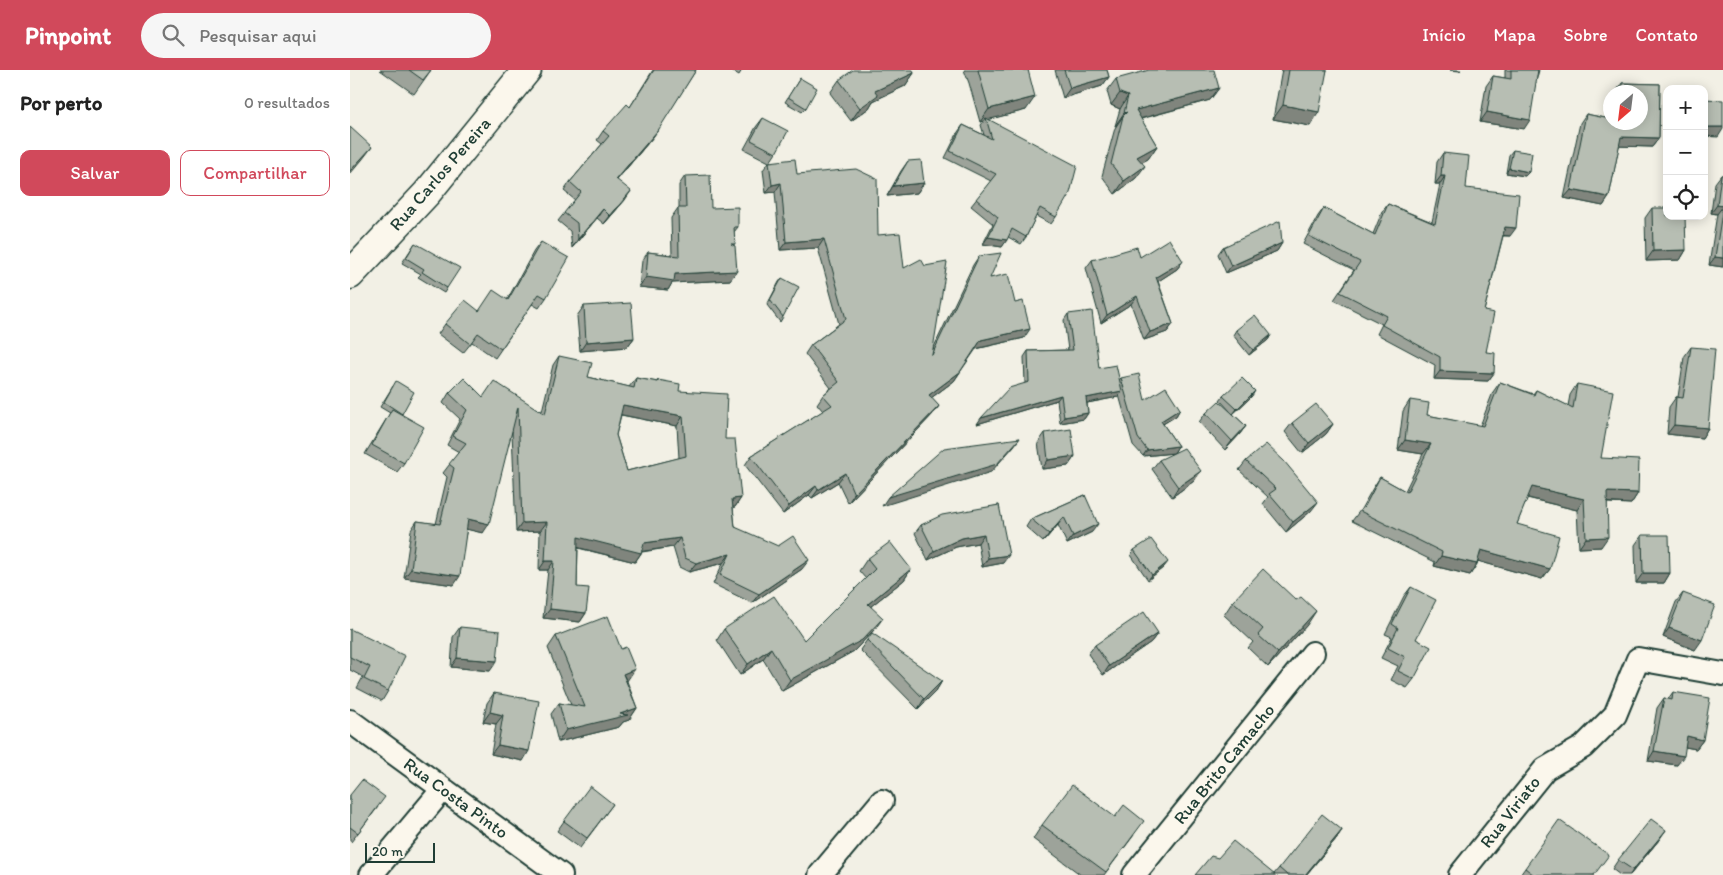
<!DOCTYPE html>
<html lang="pt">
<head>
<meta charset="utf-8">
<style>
	body { margin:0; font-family:Itim,sans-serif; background:#f6f6f6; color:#222 }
	.controls { position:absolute; right:15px; top:15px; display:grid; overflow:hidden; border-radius:10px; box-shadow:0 2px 12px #0003 }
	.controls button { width:45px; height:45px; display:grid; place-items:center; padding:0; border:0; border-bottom:1px solid #e0e0e0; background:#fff; color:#222; font:25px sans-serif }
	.compass { position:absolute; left:1253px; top:15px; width:45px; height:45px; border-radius:50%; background:#fff; box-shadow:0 2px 12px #0003; rotate:208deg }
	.scale { position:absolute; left:15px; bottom:12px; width:70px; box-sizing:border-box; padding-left:5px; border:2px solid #1f3d34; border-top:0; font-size:14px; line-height:18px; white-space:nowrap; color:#1f3d34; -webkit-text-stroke:4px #fbf7ec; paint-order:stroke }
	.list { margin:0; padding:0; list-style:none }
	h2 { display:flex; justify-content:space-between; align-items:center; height:65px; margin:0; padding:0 20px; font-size:21px }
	h2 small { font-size:16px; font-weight:400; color:#767676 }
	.actions { display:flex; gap:10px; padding:15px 20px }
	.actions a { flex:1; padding:11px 0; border:1px solid #d1495b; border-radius:10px; text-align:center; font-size:18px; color:#d1495b }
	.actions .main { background:#d1495b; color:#fff }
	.icon { flex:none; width:28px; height:28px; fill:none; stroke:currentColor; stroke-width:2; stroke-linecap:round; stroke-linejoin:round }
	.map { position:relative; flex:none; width:1373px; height:805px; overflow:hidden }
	header { display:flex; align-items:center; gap:30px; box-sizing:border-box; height:70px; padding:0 25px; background:#d1495b; color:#fff }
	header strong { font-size:24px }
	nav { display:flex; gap:28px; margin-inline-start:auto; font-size:18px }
	.search { width:350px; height:45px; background:#f6f6f6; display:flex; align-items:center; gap:12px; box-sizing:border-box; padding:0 18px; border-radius:28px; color:#767676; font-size:19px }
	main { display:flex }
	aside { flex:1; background:#fff }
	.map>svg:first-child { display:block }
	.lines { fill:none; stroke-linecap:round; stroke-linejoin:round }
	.minor-casing { stroke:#1f3d34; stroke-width:26 }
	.tertiary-casing { stroke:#1f3d34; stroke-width:31 }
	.minor { stroke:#fbf7ec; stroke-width:22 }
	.tertiary { stroke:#fbf7ec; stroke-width:28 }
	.wall { fill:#9da39a; stroke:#1f3d34; fill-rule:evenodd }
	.shaded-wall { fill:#80857d; stroke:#1f3d34 }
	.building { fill:#b7beb3; stroke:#1f3d34; fill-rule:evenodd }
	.labels { text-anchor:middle; stroke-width:5; stroke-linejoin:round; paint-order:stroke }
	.street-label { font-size:18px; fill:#1f3d34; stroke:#fbf7ec }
</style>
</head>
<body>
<header>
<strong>Pinpoint</strong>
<div class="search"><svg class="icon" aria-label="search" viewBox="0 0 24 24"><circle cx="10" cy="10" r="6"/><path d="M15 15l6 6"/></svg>Pesquisar aqui</div>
<nav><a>Início</a><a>Mapa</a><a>Sobre</a><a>Contato</a></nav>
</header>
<main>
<aside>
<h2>Por perto<small>0 resultados</small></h2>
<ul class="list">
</ul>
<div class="actions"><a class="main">Salvar</a><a>Compartilhar</a></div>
</aside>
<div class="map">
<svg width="1373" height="805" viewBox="0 0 1373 805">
	<rect width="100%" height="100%" fill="#f2f0e5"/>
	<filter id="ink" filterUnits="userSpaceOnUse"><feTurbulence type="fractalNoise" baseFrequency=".02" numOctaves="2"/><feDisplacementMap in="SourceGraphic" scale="10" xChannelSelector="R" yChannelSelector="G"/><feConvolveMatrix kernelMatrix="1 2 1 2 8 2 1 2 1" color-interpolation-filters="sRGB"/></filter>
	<g filter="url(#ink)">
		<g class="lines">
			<!-- minor casing -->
			<g class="minor-casing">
				<path id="minor" d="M 0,651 L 211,805
					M 21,805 L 93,719
					M 470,805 L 532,731
					M 784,805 L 963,583
					M 1110,805 L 1195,699 L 1233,677 L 1265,645 L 1288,589 L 1373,604"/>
			</g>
			<!-- tertiary casing -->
			<g class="tertiary-casing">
				<path id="tertiary" d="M 0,205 L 77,123 L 177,0"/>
			</g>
			<!-- minor -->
			<use href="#minor" class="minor"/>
			<!-- tertiary -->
			<use href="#tertiary" class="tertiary"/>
		</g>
		<!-- wall -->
		<path class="wall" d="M 30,0 L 81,0 L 64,24 Z
			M 303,0 L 346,0 L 303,67 L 267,110 L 275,130 L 254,154 L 247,148 L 222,178 L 220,161 L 208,151 L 225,130 L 214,121 L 220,112 L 252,74 L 247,70 L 253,61 L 280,37 Z
			M 381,0 L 392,0 L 389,5 Z
			M 614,0 L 678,0 L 676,40 L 639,49 L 706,147 L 701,154 L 686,146 L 676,167 L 671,174 L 658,167 L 652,177 L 633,174 L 643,154 L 621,136 L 641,111 L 595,88 L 608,62 L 613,55 L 634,65 L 631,55 L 634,51 L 630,52 L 619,13 Z
			M 705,0 L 757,0 L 759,7 L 752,16 L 713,28 Z
			M 932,0 L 977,0 L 960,56 L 923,49 Z
			M 1155,0 L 1189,0 L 1174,59 L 1130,52 L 1136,16 L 1143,6 L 1155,8 Z
			M 564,3 L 555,16 L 523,31 L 519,38 L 501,51 L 480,23 L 489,10 Z
			M 450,8 L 456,38 L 452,42 L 435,32 Z
			M 766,9 L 869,18 L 860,30 L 791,49 L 807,76 L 798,89 L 792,92 L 786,108 L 765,124 L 752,106 L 765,58 L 767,55 L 765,56 L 770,39 L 761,35 L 757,21 Z
			M 1272,13 L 1310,14 L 1309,68 L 1302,77 L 1269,76 L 1259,127 L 1253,136 L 1214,128 L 1230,53 L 1236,44 L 1260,49 L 1260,52 L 1290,52 L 1290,22 L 1266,22 Z
			M 413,48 L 426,83 L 420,92 L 447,104 L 528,165 L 554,198 L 583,279 L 623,195 L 629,186 L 640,208 L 665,233 L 674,268 L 626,279 L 604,311 L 581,328 L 589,336 L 583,344 L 498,433 L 488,412 L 462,428 L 459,425 L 433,444 L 395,395 L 401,386 L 473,341 L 467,334 L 473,325 L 481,318 L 455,284 L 461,275 L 489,254 L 468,178 L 430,180 L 425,122 L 416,123 L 413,100 L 419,92 L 394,79 L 406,57 Z
			M 1163,80 L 1179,102 L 1175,106 L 1156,103 L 1159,85 Z
			M 1093,83 L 1116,118 L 1160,166 L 1153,166 L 1134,241 L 1136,282 L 1144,303 L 1138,311 L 1084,309 L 1085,295 L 1027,264 L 1032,254 L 984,230 L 1004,200 L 953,174 L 968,146 L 974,138 L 1023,164 L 1032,142 L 1038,134 L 1082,152 L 1090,114 L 1085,114 L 1087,92 Z
			M 558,91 L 574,113 L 567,123 L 537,126 L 551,101 Z
			M 1371,105 L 1373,105 L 1373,197 L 1359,195 L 1367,144 L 1361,143 L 1365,113 Z
			M 335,106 L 361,138 L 388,157 L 384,162 L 384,176 L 380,210 L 322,213 L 318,220 L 289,217 L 292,191 L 298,182 L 322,185 L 321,148 L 328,138 L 329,138 L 329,115 Z
			M 1302,138 L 1336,180 L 1330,190 L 1296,191 L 1295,148 Z
			M 191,172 L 196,228 L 189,238 L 182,234 L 145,288 L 122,272 L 113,283 L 88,264 L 95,254 L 157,230 L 184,181 Z
			M 65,173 L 97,218 L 94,223 L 68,207 L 71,204 L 52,193 Z
			M 932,173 L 927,181 L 876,203 L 868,184 L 873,177 Z
			M 790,187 L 833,191 L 827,199 L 808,211 L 823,254 L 817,262 L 794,270 L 781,234 L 751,253 L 736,198 L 742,190 Z
			M 432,208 L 433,247 L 430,252 L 417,235 L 429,212 Z
			M 234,236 L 284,268 L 277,277 L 230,281 L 227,246 Z
			M 718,244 L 749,298 L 769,310 L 771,308 L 795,330 L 830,339 L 826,346 L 813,354 L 828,376 L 824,383 L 793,386 L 783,375 L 769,325 L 768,327 L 737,333 L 738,343 L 734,349 L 710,353 L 707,330 L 627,354 L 675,313 L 674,287 L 678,281 L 718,280 L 714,250 Z
			M 886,260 L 921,265 L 918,270 L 899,285 L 883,265 Z
			M 1341,277 L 1358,358 L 1352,368 L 1317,364 L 1319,337 L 1326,327 L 1328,327 L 1334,287 Z
			M 209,286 L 238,307 L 279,317 L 286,308 L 307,312 L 308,310 L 329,321 L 375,369 L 391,428 L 385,437 L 383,437 L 385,457 L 452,499 L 402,533 L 363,514 L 373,493 L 339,502 L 329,497 L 323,477 L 292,482 L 285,492 L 228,478 L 227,517 L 236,543 L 230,552 L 193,548 L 198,500 L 189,500 L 190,461 L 166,462 L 162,361 L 133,463 L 117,459 L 104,515 L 54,508 L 61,460 L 67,451 L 86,454 L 97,407 L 93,403 L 109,382 L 97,375 L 110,349 L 93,333 L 99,323 L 133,327 L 192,341 L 203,295 ZM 271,345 L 327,356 L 329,388 L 277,401 L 266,365 Z
			M 1150,312 L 1183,324 L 1186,320 L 1218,336 L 1220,325 L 1227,314 L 1251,388 L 1288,423 L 1281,434 L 1257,433 L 1251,477 L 1229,478 L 1227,440 L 1177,428 L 1167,454 L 1200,499 L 1192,509 L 1128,491 L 1127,494 L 1120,505 L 1084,496 L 1085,492 L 1002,451 L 1011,439 L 1023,418 L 1030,407 L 1055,421 L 1073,384 L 1048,380 L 1053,341 L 1060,330 L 1077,345 L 1130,356 L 1143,322 Z
			M 43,316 L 52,344 L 54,393 L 47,402 L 15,384 L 40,343 L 30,337 Z
			M 873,326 L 902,326 L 883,344 L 896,356 L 889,365 L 875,380 L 849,352 L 856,343 L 880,341 L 870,330 Z
			M 942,353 L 983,354 L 976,364 L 952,383 L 935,362 Z
			M 695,363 L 725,386 L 718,396 L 692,399 L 688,373 Z
			M 809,390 L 844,411 L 822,427 L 802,399 Z
			M 896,391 L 961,441 L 936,462 L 913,434 L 918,427 L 889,400 Z
			M 735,425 L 742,462 L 717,474 L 708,455 L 693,472 L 676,457 L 681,449 Z
			M 649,435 L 653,493 L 632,497 L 628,473 L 606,477 L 578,490 L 565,463 L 571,455 Z
			M 1292,465 L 1320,503 L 1314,513 L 1286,513 L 1285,475 Z
			M 784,480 L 814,497 L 798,510 L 781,485 Z
			M 517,489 L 561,499 L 554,510 L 521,536 L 525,559 L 504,581 L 432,621 L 413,589 L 390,605 L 367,570 L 374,559 L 454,570 L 516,509 L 509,501 Z
			M 1061,517 L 1066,569 L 1064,609 L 1057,618 L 1041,610 L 1048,596 L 1031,588 L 1042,567 L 1035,564 L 1054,526 Z
			M 1333,523 L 1345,580 L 1313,567 L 1326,532 Z
			M 883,531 L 957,555 L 918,597 L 898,578 L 903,572 L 874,545 Z
			M 110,557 L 140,601 L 101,597 L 103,567 Z
			M 0,559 L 38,621 L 32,631 L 7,618 L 13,607 L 0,600 Z
			M 808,563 L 801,572 L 753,605 L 738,584 L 745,575 Z
			M 206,566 L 277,611 L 287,638 L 279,650 L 273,652 L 269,657 L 208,672 L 201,644 L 209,633 L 221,635 L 198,578 Z
			M 517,570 L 592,611 L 586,621 L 568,639 L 510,580 Z
			M 1323,622 L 1353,670 L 1346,679 L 1335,677 L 1327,695 L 1298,691 L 1307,638 L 1314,628 L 1318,629 Z
			M 144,623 L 173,691 L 141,684 L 146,654 L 133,652 L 137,633 Z
			M 0,725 L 28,737 L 1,772 L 0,771 Z
			M 263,734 L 230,778 L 207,761 L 214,751 Z
			M 692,755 L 784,765 L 754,805 L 731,805 L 683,769 Z
			M 992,760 L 986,769 L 956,805 L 845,805 L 924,804 L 929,798 Z
			M 1309,770 L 1280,805 L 1270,805 L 1262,799 L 1268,790 Z
			M 1175,798 L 1244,805 L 1170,805 Z"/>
		<!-- shaded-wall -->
		<path class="shaded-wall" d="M 1100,0 L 1111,0 L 1110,1 Z
			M 564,3 L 555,16 L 523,31 L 519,38 L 501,51 L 510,38 L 525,21 Z
			M 759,7 L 752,16 L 713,28 L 720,18 Z
			M 869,18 L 860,30 L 778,52 L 786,40 Z
			M 770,23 L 778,26 L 770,39 L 761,35 Z
			M 685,27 L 676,40 L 637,50 L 636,48 L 634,51 L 630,52 L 639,39 Z
			M 933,35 L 969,42 L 960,56 L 923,49 Z
			M 777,42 L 773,46 L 767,55 L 765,56 L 774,43 Z
			M 1137,42 L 1180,50 L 1174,59 L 1130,52 Z
			M 1354,57 L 1373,57 L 1373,59 L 1368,67 L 1354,66 Z
			M 309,59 L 303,67 L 260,118 L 266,109 Z
			M 1271,67 L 1309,68 L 1302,77 L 1264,76 Z
			M 807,76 L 798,89 L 779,99 L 787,87 Z
			M 22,77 L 12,90 L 0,104 L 0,101 Z
			M 795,96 L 786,108 L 765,124 L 774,111 Z
			M 1159,98 L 1179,102 L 1175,106 L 1156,103 Z
			M 1091,106 L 1095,106 L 1090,114 L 1085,114 Z
			M 431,113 L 425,122 L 416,123 L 422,115 Z
			M 574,113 L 567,123 L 537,126 L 543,116 Z
			M 1221,120 L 1259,127 L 1253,136 L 1214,128 Z
			M 281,121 L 275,130 L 254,154 L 260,146 Z
			M 1367,135 L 1373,136 L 1367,144 L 1361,143 Z
			M 253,139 L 247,148 L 222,178 L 228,169 Z
			M 1155,157 L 1166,158 L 1160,166 L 1149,165 Z
			M 638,167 L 657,170 L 652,177 L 633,174 Z
			M 474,169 L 468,178 L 430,180 L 436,172 Z
			M 932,173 L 927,181 L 876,203 L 881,196 Z
			M 1336,180 L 1330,190 L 1296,191 L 1303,181 Z
			M 1365,187 L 1373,188 L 1373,197 L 1359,195 Z
			M 833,191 L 827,199 L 801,216 L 806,207 Z
			M 387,201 L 380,210 L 322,213 L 318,220 L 289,217 L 296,207 L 325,204 Z
			M 787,226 L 781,234 L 751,253 L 757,245 Z
			M 823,254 L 817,262 L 794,270 L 800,262 Z
			M 680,259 L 674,268 L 625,279 L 631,270 Z
			M 921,265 L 918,270 L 899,285 L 903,280 Z
			M 284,268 L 277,277 L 230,281 L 236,272 Z
			M 1090,301 L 1144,303 L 1138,311 L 1084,309 Z
			M 610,302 L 604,311 L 573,334 L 579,325 Z
			M 772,321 L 768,327 L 732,334 L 736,328 Z
			M 905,321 L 902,326 L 883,344 L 887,339 Z
			M 711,325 L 707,330 L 627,354 L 631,348 Z
			M 273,335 L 333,346 L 327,356 L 267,344 Z
			M 589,336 L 583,344 L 498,433 L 504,424 Z
			M 830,339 L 826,346 L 806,358 L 811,351 Z
			M 738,343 L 734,349 L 710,353 L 714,347 Z
			M 983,354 L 976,364 L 952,383 L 959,373 Z
			M 1324,355 L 1358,358 L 1352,368 L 1317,364 Z
			M 896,356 L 889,365 L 875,380 L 882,371 Z
			M 670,368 L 664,376 L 641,402 L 532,436 L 538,427 Z
			M 1055,370 L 1081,374 L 1073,384 L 1048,380 Z
			M 828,376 L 824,383 L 793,386 L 797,380 Z
			M 725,386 L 718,396 L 692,399 L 698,390 Z
			M 851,401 L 844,411 L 822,427 L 828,417 Z
			M 495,403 L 488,412 L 462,428 L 468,420 Z
			M 466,416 L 459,425 L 433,444 L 439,436 Z
			M 1182,417 L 1234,429 L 1227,440 L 1174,427 Z
			M 1257,422 L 1288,423 L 1281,434 L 1250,432 Z
			M 391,428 L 385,437 L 375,438 L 382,429 Z
			M 968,432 L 961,441 L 936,462 L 943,452 Z
			M 714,447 L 708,455 L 693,472 L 699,464 Z
			M 118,449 L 139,454 L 133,463 L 111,458 Z
			M 197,452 L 190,461 L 166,462 L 172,453 Z
			M 748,454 L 742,462 L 717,474 L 723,466 Z
			M 634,464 L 628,473 L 606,477 L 578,490 L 584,481 L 612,468 Z
			M 228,467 L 294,473 L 330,468 L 323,477 L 288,482 L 291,483 L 285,492 L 222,476 Z
			M 1258,467 L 1251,477 L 1229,478 L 1236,468 Z
			M 1131,480 L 1200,499 L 1192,509 L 1124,490 Z
			M 380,484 L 373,493 L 339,502 L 346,493 Z
			M 659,485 L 653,493 L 632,497 L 638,488 Z
			M 1091,486 L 1127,494 L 1120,505 L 1084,496 Z
			M 459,490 L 452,499 L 402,533 L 409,524 Z
			M 195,491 L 204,491 L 198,500 L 189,500 Z
			M 818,492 L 814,497 L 798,510 L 802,505 Z
			M 61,499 L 110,506 L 104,515 L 54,508 Z
			M 561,499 L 554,510 L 510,545 L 518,534 Z
			M 1293,503 L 1320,503 L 1314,513 L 1286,513 Z
			M 200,539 L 236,543 L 230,552 L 193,548 Z
			M 966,541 L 957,555 L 918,597 L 928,583 Z
			M 533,548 L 525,559 L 504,581 L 432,621 L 440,610 Z
			M 1319,558 L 1352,570 L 1345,580 L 1313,567 Z
			M 808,563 L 801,572 L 753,605 L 759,596 Z
			M 421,578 L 413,589 L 390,605 L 398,594 Z
			M 107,588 L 147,591 L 140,601 L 101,597 Z
			M 285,599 L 277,611 L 273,604 Z
			M 592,611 L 586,621 L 568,639 L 574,629 Z
			M 287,638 L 279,650 L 273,652 L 269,657 L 208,672 L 216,660 L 270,644 Z
			M 140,642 L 153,645 L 146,654 L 133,652 Z
			M 1337,666 L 1353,670 L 1346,679 L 1330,676 Z
			M 148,675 L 179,681 L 173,691 L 141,684 Z
			M 1304,681 L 1334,686 L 1327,695 L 1298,691 Z
			M 992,760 L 986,769 L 956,805 L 955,805 Z
			M 1316,760 L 1309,770 L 1280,805 L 1283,800 Z"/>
		<!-- building -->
		<path class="building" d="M 59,0 L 81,0 L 73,10 Z
			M 304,0 L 346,0 L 309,59 L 266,109 L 281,121 L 260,146 L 253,139 L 228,169 L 227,153 L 214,143 L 231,122 L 220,112 L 259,66 L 253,61 L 277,34 L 280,37 Z
			M 503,0 L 563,0 L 564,3 L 525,21 L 528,25 L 510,38 L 489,10 Z
			M 628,0 L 678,0 L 685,27 L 639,39 Z
			M 714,0 L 757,0 L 759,7 L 720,18 Z
			M 799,0 L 864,0 L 869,18 L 786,40 L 807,76 L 787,87 L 795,96 L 774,111 L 761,94 L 773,46 L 777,42 L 774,43 L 778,26 L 770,23 L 766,9 Z
			M 939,0 L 977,0 L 969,42 L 933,35 Z
			M 1161,0 L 1188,0 L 1180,50 L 1137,42 L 1143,6 L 1161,9 Z
			M 450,8 L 467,18 L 456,38 L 438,27 Z
			M 1272,13 L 1310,14 L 1309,68 L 1271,67 L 1259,127 L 1221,120 L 1236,44 L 1260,49 L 1260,52 L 1290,52 L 1290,22 L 1272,22 Z
			M 1354,29 L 1373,30 L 1373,57 L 1354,57 Z
			M 413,48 L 438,61 L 426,83 L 401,70 Z
			M 636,48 L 727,96 L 720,123 L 706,147 L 690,138 L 676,167 L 662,159 L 657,170 L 638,167 L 648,147 L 626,129 L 646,104 L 600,81 L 613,55 L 642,69 Z
			M 0,57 L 22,77 L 0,101 Z
			M 1163,80 L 1182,83 L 1179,102 L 1159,98 Z
			M 1093,83 L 1119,86 L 1116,118 L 1169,124 L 1166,158 L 1155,157 L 1134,241 L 1144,243 L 1136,282 L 1145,283 L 1144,303 L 1090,301 L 1090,287 L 1032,255 L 1037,246 L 990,222 L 1010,192 L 959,166 L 974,138 L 1025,165 L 1038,134 L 1085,154 L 1095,106 L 1091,106 Z
			M 445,89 L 447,104 L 506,99 L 527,109 L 528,165 L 550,163 L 554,198 L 571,189 L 575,196 L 597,192 L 582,285 L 629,186 L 651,183 L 640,208 L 658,204 L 665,233 L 673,231 L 680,259 L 631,270 L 610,302 L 579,325 L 589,336 L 504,424 L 495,403 L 468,420 L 466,416 L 439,436 L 401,386 L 482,335 L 473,325 L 489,312 L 461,275 L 496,249 L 474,169 L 436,172 L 431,113 L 422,115 L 419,92 Z
			M 571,90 L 574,113 L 543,116 L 558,91 Z
			M 360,105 L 361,138 L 388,137 L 388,157 L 384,157 L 385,174 L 381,174 L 385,176 L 387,201 L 325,204 L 324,211 L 296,207 L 298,182 L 329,186 L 328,138 L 336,138 L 335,106 Z
			M 1371,105 L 1373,105 L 1373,188 L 1365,187 L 1373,136 L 1367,135 Z
			M 1302,138 L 1317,138 L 1317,146 L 1335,146 L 1336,180 L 1303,181 Z
			M 930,151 L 932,173 L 881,196 L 873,177 Z
			M 819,169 L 833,191 L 806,207 L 823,254 L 800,262 L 787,226 L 757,245 L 742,190 L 787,177 L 790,187 Z
			M 191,172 L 219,188 L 196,228 L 189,224 L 151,279 L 128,263 L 120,274 L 95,254 L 115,230 L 129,241 L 143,220 L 158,230 Z
			M 65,173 L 110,198 L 97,218 L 72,202 L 74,199 L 56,188 Z
			M 432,208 L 449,217 L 433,247 L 420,230 Z
			M 281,233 L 284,268 L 236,272 L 234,236 Z
			M 742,241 L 749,298 L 766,295 L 772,321 L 736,328 L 738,343 L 714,347 L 711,325 L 631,348 L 659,318 L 679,312 L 678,281 L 723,280 L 718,244 Z
			M 905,245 L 921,265 L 903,280 L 886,260 Z
			M 1341,277 L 1365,279 L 1358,358 L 1324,355 L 1326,327 L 1333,328 Z
			M 209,286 L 242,293 L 238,307 L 284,318 L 286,308 L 308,312 L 308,310 L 330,314 L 329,321 L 377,324 L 375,369 L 385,369 L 391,428 L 382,429 L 385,457 L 428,476 L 443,466 L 459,490 L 409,524 L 370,505 L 380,484 L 346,493 L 335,488 L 330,468 L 294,473 L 291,483 L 228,467 L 227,517 L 239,518 L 236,543 L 200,539 L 204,491 L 195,491 L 197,452 L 172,453 L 168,337 L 139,454 L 118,449 L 110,506 L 61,499 L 67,451 L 90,454 L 104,398 L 99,394 L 116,373 L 103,366 L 117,340 L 99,323 L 114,308 L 133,327 L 144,311 L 195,344 ZM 273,335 L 333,346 L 336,386 L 277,401 L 266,365 Z
			M 789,304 L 795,330 L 816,317 L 830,339 L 811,351 L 828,376 L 797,380 L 788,368 L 771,308 Z
			M 892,308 L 905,321 L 887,339 L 873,326 Z
			M 46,311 L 64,322 L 52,344 L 34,332 Z
			M 1150,312 L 1184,325 L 1186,320 L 1223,338 L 1227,314 L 1263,321 L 1251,388 L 1289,390 L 1288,423 L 1257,422 L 1258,467 L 1236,468 L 1234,429 L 1182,417 L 1167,454 L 1209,466 L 1200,499 L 1131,480 L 1127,494 L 1091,486 L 1092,482 L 1010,441 L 1015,436 L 1030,407 L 1057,422 L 1081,374 L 1055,370 L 1060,330 L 1079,333 L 1077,345 L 1133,356 Z
			M 869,331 L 896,356 L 882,371 L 856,343 Z
			M 966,334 L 983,354 L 959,373 L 942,353 Z
			M 42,339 L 74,357 L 54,393 L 22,375 Z
			M 721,359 L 725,386 L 698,390 L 695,363 Z
			M 670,368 L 647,394 L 538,427 L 594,378 Z
			M 916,374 L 934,391 L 968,432 L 943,452 L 919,424 L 926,419 L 896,391 Z
			M 834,378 L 851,401 L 828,417 L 809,390 Z
			M 735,425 L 748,454 L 723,466 L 714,447 L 699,464 L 681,449 Z
			M 649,435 L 659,485 L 638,488 L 634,464 L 612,468 L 584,481 L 571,455 L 592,445 Z
			M 1292,465 L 1319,465 L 1320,503 L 1293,503 Z
			M 801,469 L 818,492 L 802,505 L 784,480 Z
			M 540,472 L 561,499 L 518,534 L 533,548 L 512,570 L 440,610 L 421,578 L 398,594 L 374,559 L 424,526 L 454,570 L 525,499 L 517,489 Z
			M 913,499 L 946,530 L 951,527 L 966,541 L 928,583 L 908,565 L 913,559 L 883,531 Z
			M 1061,517 L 1086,530 L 1066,569 L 1081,577 L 1064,609 L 1048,601 L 1055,587 L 1038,578 L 1048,558 L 1042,554 Z
			M 1333,523 L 1365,535 L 1352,570 L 1319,558 Z
			M 794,542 L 808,563 L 759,596 L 745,575 Z
			M 258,546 L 271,579 L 276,577 L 285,599 L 273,604 L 287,638 L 270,644 L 278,645 L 216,660 L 209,633 L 235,637 L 206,566 Z
			M 110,557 L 150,561 L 147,591 L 107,588 Z
			M 0,559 L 55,586 L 38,621 L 14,609 L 20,597 L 0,587 Z
			M 522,563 L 592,611 L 574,629 L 517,570 Z
			M 1323,622 L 1360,628 L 1353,670 L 1337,666 L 1334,686 L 1304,681 L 1314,628 L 1322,630 Z
			M 144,623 L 189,631 L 179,681 L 148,675 L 153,645 L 140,642 Z
			M 12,710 L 35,727 L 8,763 L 0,757 L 0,725 Z
			M 722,715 L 765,747 L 774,735 L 794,751 L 756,802 L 692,755 Z
			M 240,716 L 263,734 L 237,768 L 214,751 Z
			M 972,744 L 992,760 L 955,805 L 937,805 L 929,798 Z
			M 1301,749 L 1316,760 L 1283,800 L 1268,790 Z
			M 1209,750 L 1259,785 L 1244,805 L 1184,805 L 1175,798 Z
			M 883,771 L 925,805 L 845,805 L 861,786 L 868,788 Z"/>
	</g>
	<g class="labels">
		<!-- street labels -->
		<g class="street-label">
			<text transform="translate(90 104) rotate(-49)" y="6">Rua Carlos Pereira</text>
			<text transform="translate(874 694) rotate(-51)" y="6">Rua Brito Camacho</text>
			<text transform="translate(106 728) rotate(36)" y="6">Rua Costa Pinto</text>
			<text transform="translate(1160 742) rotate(-52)" y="6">Rua Viriato</text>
		</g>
	</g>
</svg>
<div class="controls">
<button>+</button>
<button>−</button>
<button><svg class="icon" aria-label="locate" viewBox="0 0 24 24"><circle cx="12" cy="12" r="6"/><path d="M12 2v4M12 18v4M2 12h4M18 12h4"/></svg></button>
</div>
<svg class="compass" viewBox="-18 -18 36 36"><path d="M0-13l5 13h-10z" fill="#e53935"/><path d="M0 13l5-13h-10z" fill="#767676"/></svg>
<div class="scale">20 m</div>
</div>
</main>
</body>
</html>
